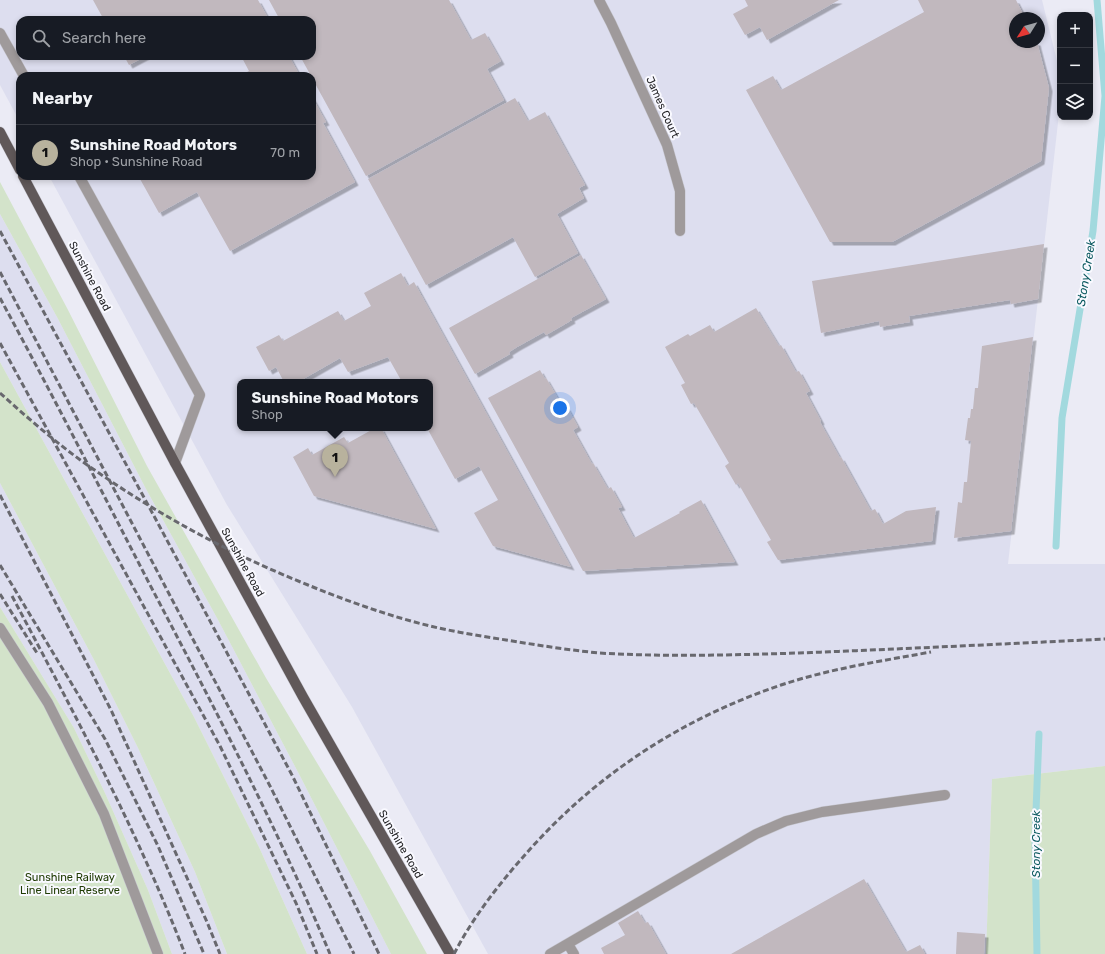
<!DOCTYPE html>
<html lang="en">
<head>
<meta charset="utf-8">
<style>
	body { margin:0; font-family:Rubik,sans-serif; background:#20242c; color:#f1f3f6 }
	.controls { position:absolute; right:12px; top:12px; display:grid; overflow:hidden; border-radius:8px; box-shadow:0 2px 6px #0003 }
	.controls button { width:36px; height:36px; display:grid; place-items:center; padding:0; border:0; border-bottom:1px solid #363941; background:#171b24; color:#f1f3f6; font:20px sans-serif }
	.compass { position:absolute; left:1009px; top:12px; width:36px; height:36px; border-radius:50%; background:#171b24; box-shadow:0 2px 6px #0003; rotate:233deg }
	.you { position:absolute; left:560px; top:408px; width:14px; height:14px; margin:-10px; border:3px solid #fff; border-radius:50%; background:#1a73e8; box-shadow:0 0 0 6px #1a73e833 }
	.badge { display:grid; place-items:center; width:26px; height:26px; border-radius:50%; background:#b8b29d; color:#111; font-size:13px; font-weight:700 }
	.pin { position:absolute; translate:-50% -33px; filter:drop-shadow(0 1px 2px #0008) }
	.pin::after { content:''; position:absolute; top:21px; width:14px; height:12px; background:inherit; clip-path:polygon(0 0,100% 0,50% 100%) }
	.popup { position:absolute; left:237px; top:379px; width:196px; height:52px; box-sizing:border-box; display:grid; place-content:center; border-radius:8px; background:#171b24; filter:drop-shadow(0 1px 3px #0005); font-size:13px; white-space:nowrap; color:#9ea1a6 }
	.popup b { font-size:15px; color:#f1f3f6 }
	.popup::after { content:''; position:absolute; left:50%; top:100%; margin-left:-8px; border:8px solid transparent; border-top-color:#171b24 }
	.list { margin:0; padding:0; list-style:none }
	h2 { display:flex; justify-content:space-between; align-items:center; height:52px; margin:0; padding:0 16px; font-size:17px }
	h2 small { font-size:13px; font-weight:400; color:#9ea1a6 }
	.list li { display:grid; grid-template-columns:26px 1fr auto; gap:12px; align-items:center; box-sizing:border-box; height:56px; padding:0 16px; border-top:1px solid #363941 }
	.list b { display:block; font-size:15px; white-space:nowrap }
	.list p { margin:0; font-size:13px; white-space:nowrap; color:#9ea1a6 }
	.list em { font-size:13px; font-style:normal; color:#9ea1a6 }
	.icon { flex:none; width:22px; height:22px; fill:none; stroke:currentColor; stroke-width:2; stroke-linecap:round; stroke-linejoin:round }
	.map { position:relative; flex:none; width:1105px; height:954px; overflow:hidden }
	.search { position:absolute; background:#171b24; box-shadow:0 2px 6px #0003; left:16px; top:16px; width:300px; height:44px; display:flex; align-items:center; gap:10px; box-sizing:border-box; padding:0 14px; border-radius:12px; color:#9ea1a6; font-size:15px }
	.panel { position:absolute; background:#171b24; box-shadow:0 2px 6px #0003; left:16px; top:72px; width:300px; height:108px; border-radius:12px }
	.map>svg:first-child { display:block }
	.built { fill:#dddeef; fill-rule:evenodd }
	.green { fill:#d3e3ca }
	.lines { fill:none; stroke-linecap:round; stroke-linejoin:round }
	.stream { stroke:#a2d9de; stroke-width:7 }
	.building { fill:#c1b8be; filter:url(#shadow) }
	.minor-casing { stroke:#c7c7d0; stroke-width:11 }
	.major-casing { stroke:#c7c7d0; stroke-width:11 }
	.minor { stroke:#9f9a9b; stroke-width:10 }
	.major { stroke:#605859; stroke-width:10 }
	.rail { stroke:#68686e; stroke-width:3; stroke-dasharray:6 3; stroke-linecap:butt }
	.labels { text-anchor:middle; stroke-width:4; stroke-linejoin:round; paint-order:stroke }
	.street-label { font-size:11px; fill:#232326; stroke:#f9f9ff }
	.park-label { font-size:11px; fill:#203c04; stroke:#f9f9ff }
	.water-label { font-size:12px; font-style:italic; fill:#0b5a60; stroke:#f9f9ff }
</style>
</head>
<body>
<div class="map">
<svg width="1105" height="954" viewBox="0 0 1105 954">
	<defs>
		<filter id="shadow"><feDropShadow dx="3.5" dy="3.5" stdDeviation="0" flood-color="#0004"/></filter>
	</defs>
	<rect width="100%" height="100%" fill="#ebebf5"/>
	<!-- built -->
	<path class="built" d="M 0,0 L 1042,0 L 1060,73 L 1060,105 L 1008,564 L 1105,564 L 1105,766 L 992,779 L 986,954 L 488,954 L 352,707 L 227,505 L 49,176 L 312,176 L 312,76 L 20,76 L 20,122 L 0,85 ZM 1015,18 L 1039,18 L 1039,42 L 1015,42 ZM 20,20 L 312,20 L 312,56 L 20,56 ZM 240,382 L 430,382 L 430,428 L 240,428 Z
		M 0,214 L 57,317 L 146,489 L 217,618 L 300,776 L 391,954 L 307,954 L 259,847 L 194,717 L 0,362 Z
		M 0,483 L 93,658 L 138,748 L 195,872 L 227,954 L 172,954 L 148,890 L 105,793 L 74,728 L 0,607 Z"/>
	<!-- green -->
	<path class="green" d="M 0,182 L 67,308 L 147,466 L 266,678 L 370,851 L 427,954 L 391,954 L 300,776 L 217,618 L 146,489 L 57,317 L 0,214 Z
		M 0,362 L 194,717 L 259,847 L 307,954 L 227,954 L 195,872 L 138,748 L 93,658 L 0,483 Z
		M 0,607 L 74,728 L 105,793 L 148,890 L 172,954 L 0,954 Z
		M 1105,766 L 1105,954 L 986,954 L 992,779 Z"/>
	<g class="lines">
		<!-- stream -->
		<path class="stream" d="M 1056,546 L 1062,418 L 1093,231 L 1105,96 L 1097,0
			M 1037,954 L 1035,837 L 1039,734"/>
	</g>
	<!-- building -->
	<path class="building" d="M 93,0 L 258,0 L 269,20 L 104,20 Z
		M 269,0 L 449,0 L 471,40 L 485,33 L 501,61 L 487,69 L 504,100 L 366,176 L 312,78 L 312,76 L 311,76 L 300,56 L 312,56 L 312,20 L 280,20 Z
		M 745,0 L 839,0 L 767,40 L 760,27 L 745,35 L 733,14 L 748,6 Z
		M 918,0 L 1016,0 L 1025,18 L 1015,18 L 1015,42 L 1037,42 L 1049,88 L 1041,161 L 892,242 L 830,242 L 746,90 L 773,76 L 781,90 L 924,12 Z
		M 124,56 L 146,56 L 129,65 Z
		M 241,56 L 289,56 L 300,76 L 239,76 L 249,71 Z
		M 312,97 L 326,122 L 323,123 L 355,182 L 230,251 L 197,192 L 159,213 L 140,179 L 146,176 L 312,176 Z
		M 515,98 L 528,121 L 545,112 L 585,185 L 579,188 L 584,198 L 557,214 L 578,253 L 535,277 L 513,237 L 426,285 L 368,179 Z
		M 1044,244 L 1038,299 L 1011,304 L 1010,300 L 909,316 L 910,322 L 880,327 L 879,321 L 821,333 L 812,281 Z
		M 581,255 L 606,299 L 571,318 L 572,320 L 546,335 L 544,332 L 517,347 L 509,352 L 510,354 L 475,374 L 449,328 Z
		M 401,273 L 408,286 L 414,282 L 571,567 L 493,546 L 474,513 L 498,500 L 479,466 L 455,479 L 427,428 L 430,428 L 430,382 L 402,382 L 388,357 L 348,372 L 340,358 L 298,382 L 284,382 L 276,367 L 269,371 L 256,347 L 279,335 L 283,341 L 338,311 L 344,321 L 371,306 L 364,293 Z
		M 756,308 L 779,346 L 781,345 L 796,372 L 799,371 L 810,391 L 806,393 L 821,421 L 820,422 L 840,458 L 841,457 L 871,511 L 875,509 L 883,524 L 906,511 L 936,507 L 932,541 L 778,560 L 767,542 L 771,540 L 738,483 L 736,485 L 725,466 L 729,463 L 694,403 L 691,404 L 681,385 L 685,383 L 665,347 L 688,334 L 690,336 L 710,325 L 714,332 Z
		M 1033,337 L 1011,531 L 954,538 L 958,502 L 962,503 L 964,482 L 967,482 L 971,441 L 965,440 L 968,418 L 970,418 L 971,409 L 973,409 L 975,388 L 978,388 L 982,346 Z
		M 540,370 L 545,379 L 546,378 L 564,409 L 567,407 L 578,427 L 573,430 L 592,464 L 593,463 L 608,489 L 611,487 L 622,507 L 618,508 L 634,538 L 680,513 L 679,512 L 701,500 L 735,562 L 583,571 L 488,398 Z
		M 375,428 L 381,428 L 436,529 L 314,496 L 293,457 L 308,448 L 312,455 L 344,437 L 348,443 Z
		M 864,879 L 906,952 L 920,945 L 925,954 L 731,954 Z
		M 638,911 L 645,923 L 648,922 L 666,954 L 604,954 L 601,948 L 625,935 L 618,923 Z
		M 957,932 L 985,934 L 984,954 L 956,954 Z"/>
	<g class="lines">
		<!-- minor casing -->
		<g class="minor-casing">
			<path id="minor" d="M 599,0 L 611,23 L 667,145 L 680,191 L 680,231
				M 0,33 L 24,76
				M 79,176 L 200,395 L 175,463
				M 0,628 L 48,703 L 104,814 L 158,954
				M 568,944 L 574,954
				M 550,954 L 756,834 L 786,821 L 822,812 L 945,795"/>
		</g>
		<!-- major casing -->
		<g class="major-casing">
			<path id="major" d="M 0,132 L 20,170
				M 23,176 L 175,463 L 303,697 L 450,954"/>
		</g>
		<!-- minor -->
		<use href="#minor" class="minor"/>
		<!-- major -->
		<use href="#major" class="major"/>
		<!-- rail -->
		<path class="rail" d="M 0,231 L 161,529 L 292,775 L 379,954
			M 0,272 L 270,786 L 354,954
			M 0,298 C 51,392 100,488 149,583 C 213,705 277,827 330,954
			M 0,343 L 220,746 L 296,903 L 317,954
			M 0,393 C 30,420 62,448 96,471 C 162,517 233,555 308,585 C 347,601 389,616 430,626 C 455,632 481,636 506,640 C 537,645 568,650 599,653 C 666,657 733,655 799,653 C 901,649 1003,644 1105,639
			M 0,495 L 111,710 L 207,922 L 220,954
			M 0,565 L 105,739 L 158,846 L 204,954
			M 0,594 L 37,653
			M 12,596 C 74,713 137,830 185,954
			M 454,954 C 474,915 503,879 532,847 C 601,771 684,718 781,685 C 829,669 881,661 931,652"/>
	</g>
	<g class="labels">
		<!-- street labels -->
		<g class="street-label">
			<text transform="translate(663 107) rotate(66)" y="4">James Court</text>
			<text transform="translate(90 276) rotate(62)" y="4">Sunshine Road</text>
			<text transform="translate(243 562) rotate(61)" y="4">Sunshine Road</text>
			<text transform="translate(401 844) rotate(60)" y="4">Sunshine Road</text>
		</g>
		<!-- park labels -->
		<g class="park-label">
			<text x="70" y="881">Sunshine Railway<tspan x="70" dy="13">Line Linear Reserve</tspan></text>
		</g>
		<!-- water labels -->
		<g class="water-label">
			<text transform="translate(1086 273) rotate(-81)" y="4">Stony Creek</text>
			<text transform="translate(1036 844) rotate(-90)" y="4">Stony Creek</text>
		</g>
	</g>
</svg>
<div class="controls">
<button>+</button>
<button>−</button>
<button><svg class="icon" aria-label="layers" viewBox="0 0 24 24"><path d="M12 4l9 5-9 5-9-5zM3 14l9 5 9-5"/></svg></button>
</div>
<svg class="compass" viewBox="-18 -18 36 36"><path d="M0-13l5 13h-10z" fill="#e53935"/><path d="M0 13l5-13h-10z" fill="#9ea1a6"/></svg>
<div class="you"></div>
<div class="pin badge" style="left:335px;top:477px">1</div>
<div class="popup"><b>Sunshine Road Motors</b>Shop</div>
<div class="search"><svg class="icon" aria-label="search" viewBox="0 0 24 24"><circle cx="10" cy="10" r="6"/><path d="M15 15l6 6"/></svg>Search here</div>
<section class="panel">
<h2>Nearby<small></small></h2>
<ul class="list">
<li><span class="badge">1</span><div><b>Sunshine Road Motors</b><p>Shop · Sunshine Road</p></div><em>70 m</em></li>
</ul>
</section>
</div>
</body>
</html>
